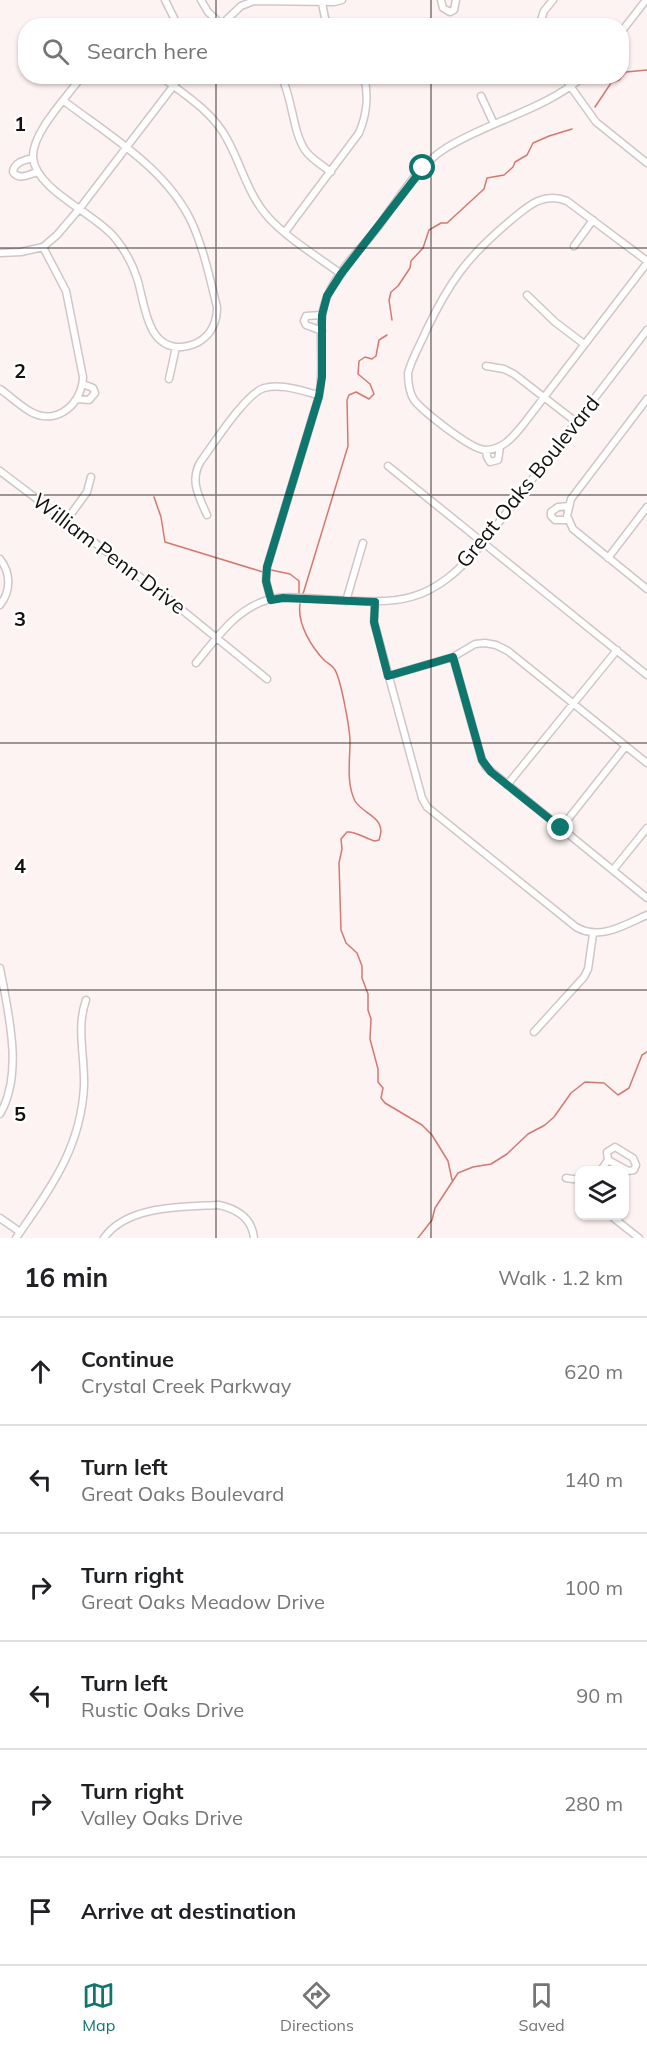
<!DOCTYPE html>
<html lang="en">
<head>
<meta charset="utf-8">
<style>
	body { margin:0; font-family:Mulish,sans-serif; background:#f6f6f6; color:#202124 }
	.controls { position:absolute; right:18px; bottom:18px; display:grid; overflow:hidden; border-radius:12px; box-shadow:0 2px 4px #0004 }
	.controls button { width:54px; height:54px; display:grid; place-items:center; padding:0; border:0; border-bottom:2px solid #e0e0e0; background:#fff; color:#202124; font:30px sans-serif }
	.stop { position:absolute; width:18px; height:18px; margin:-14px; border:4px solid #0f766e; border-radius:50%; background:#fff }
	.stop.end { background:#0f766e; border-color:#fff; box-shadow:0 2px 6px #0008 }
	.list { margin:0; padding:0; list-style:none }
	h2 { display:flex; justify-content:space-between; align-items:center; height:78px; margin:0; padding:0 24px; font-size:26px }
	h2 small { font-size:20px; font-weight:400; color:#757577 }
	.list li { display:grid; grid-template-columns:39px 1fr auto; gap:18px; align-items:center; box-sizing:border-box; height:108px; padding:0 24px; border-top:2px solid #e0e0e0 }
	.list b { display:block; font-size:22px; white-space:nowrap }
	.list p { margin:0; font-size:20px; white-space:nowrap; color:#757577 }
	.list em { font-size:20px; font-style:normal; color:#757577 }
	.icon { flex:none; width:33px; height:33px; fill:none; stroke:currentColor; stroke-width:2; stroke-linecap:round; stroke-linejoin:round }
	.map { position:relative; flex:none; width:647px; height:1238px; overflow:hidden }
	.search { position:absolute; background:#fff; box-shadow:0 2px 4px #0004; left:18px; right:18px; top:18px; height:66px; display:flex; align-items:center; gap:15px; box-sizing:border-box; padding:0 21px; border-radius:24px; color:#757577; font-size:22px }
	.sheet { height:726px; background:#fff }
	nav { display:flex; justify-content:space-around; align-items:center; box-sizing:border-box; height:84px; border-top:2px solid #e0e0e0; background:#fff; font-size:16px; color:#757577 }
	nav a { display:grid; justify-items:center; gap:3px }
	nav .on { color:#0f766e }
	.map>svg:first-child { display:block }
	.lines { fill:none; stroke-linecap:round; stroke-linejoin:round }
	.stream { stroke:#d57872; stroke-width:1.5 }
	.minor-casing { stroke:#d0c6c5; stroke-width:9 }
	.minor { stroke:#fff; stroke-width:6 }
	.route { stroke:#0f766e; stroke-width:8 }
	.grid { fill:none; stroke:#141110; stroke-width:1.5; stroke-opacity:0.55 }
	.labels { text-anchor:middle; stroke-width:5; stroke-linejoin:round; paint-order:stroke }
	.street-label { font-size:21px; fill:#141110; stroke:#fff }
	.grid-label { font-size:20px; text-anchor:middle; font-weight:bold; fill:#141110; stroke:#fff; stroke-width:5; stroke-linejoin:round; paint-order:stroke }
</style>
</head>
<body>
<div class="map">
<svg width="647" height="1238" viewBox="0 0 647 1238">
	<rect width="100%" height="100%" fill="#fdf3f2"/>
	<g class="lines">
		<!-- stream -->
		<path class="stream" d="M 595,107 L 611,83 L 619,80 L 626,72 L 647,70
			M 392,320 L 389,300 L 391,292 L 398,286 L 410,268 L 411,261 L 423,248 L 429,230 L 441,223 L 447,223 L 484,189 L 487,178 L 504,175 L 513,167 L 515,162 L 527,155 L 533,143 L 549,136 L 572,129
			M 154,497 L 161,517 L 165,542 L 263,572
			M 271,570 L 290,574 L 299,581 L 299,594
			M 303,594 L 348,446 L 347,400 L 349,395 L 356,392 L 369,399 L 374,394 L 370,384 L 358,374 L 359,361 L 365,357 L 372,359 L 376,356 L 379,340 L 387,335
			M 300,604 C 297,624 312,648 325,661 C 329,664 333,666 335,670 C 341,680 350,729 350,742 C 350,760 346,783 355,801 C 363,815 388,817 379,840 L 375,841 C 366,839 356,831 347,832 L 341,839 L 342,849 L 339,863 L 341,930 L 346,943 L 357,953 L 362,966 L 362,978 L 368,994 L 368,1010 L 371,1019 L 370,1039 L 378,1069 L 378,1082 L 383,1088 L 381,1098 L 385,1103 L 422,1125 L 432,1135 L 448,1161 L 452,1180
			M 418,1238 L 432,1220 L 435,1208 L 458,1173 L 473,1167 L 491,1164 L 507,1154 L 528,1134 L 545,1125 L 554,1117 L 571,1093 L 585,1082 L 604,1083 L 618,1095 L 629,1088 L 642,1055 L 647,1052"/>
		<!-- minor casing -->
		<g class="minor-casing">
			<path id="minor" d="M 165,0 L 178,26
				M 201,0 L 208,12 L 221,24
				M 441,0 L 443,8 L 450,12 L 454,10 L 456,0
				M 322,3 L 325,18 L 329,26
				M 220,26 L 241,6 L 254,1 L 334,2 L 342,0
				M 539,26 L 544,11 L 553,0
				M 622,31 L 646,0
				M 160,76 C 184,94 213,112 227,139 C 241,164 248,195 268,217 C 288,239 317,256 341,274
				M 281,76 C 293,99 292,130 305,150 C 311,159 322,165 331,172
				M 563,76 L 596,122 L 647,163
				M 481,96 L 494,124
				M 64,101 C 110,136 167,169 192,223 C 204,250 210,279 217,307 C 217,320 213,331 203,339 C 197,344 190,346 182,347 C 146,349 145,303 137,278 C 132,263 125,250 115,238 C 95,213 35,190 33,157 C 32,132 68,96 82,76
				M 33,158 C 25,160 14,162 13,172 C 19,181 29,174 38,172
				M 285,232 L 359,133 C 367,114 369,97 364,76
				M 574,246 L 593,220
				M 0,253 L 21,252 L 43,247 L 57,235 L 80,208 L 181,76
				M 647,261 L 567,201 C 543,191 527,207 510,221 C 468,256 449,282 426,331 C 420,345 412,358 408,373 C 408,383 409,392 414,400 C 424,412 470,449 485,450 C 502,450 512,438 522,426 L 647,263
				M 527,295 L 555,322 L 584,344
				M 322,315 L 306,316 L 304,321 L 306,325 L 322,331
				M 486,366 L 504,369 L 514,374 L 576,422
				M 169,379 L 176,347
				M 0,389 C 10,396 20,406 31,412 C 57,426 82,404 83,377 L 66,291 L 43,247
				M 78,399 L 89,400 L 95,393 L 93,388 L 83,384
				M 647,399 L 571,499 L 567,516 L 573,529 L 647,589
				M 486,450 L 487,457 L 490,462 L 498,460 L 500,447
				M 388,466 L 647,675
				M 0,471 L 165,596 L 267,679
				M 207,515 C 199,497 189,480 201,461 C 213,445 246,393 264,388 C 281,383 302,391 319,395
				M 568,520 L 555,520 L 551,516 L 551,512 L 558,507 L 569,506
				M 66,521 L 87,492 L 91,477
				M 608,558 L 647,507
				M 0,559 C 11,573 11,591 0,605
				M 271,600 L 266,581 L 267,567 L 319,396 C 325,367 317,334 324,306 C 332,276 359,251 378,227 C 398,200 417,166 446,148 C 490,121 544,110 584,76
				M 346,601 L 363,543
				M 375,602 L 374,622 L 422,798 L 427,807 L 576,927 C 600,941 624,925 647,915
				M 453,657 L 482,760 L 486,767 L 647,898
				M 196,663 C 216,639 235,610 267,600 C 283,595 304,598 321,599 C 400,604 429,607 483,543 L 647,330
				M 388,676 L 453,657 L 475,644 L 485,643 L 496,645 L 508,651 L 647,763
				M 507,785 L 617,650
				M 561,828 L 626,746
				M 613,870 L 647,828
				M 0,968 C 8,1012 24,1073 0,1114
				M 534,1032 L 584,977 L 588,969 L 593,934
				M 601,1170 L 608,1160 L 607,1152 L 615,1147 L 633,1158 L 636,1165 L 634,1170 L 628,1171 L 608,1160
				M 566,1178 L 580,1180
				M 611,1216 L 639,1238
				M 0,1218 L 20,1232
				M 16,1238 C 50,1189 81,1148 84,1086 C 85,1057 76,1027 86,1000
				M 104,1238 C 127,1205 183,1207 219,1205 C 237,1209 252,1218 254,1238"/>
		</g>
		<!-- minor -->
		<use href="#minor" class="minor"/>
	</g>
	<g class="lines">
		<!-- route -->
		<path class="route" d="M 423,168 L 341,274 L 327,296 L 322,315 L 322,377 L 319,396 L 267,567 L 266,581 L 271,600 L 283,598 L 375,602 L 374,622 L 388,676 L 453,657 L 482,760 L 491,772 L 561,828"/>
	</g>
	<!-- grid -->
	<path class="grid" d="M 216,0 L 216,26M 431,0 L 431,26M 216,76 L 216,1238M 431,76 L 431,1238M 0,248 L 647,248M 0,495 L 647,495M 0,743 L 647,743M 0,990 L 647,990"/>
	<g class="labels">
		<!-- street labels -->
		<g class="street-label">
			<text transform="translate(528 482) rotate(-51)" y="7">Great Oaks Boulevard</text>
			<text transform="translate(109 554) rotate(37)" y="7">William Penn Drive</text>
		</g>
	</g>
	<g class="grid-label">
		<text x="20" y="131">1</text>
		<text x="20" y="378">2</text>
		<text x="20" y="626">3</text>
		<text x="20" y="873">4</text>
		<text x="20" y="1121">5</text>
	</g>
</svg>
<div class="controls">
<button><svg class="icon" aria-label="layers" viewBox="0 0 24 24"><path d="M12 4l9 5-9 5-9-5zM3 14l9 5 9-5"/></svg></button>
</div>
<div class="stop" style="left:423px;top:168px"></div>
<div class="stop end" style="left:561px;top:828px"></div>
<div class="search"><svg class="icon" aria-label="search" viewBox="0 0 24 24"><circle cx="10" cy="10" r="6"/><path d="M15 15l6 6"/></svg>Search here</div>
</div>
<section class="sheet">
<h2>16 min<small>Walk · 1.2 km</small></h2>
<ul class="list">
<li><svg class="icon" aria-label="ahead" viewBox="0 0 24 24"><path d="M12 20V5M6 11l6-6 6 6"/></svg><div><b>Continue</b><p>Crystal Creek Parkway</p></div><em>620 m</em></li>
<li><svg class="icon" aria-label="left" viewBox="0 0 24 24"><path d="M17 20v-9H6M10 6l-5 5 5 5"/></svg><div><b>Turn left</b><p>Great Oaks Boulevard</p></div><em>140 m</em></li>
<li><svg class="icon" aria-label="right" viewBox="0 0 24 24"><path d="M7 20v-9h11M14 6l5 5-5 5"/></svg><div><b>Turn right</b><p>Great Oaks Meadow Drive</p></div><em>100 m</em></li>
<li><svg class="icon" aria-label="left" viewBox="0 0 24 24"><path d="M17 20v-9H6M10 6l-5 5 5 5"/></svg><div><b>Turn left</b><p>Rustic Oaks Drive</p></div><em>90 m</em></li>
<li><svg class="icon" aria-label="right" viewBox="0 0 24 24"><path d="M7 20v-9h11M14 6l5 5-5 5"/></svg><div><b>Turn right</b><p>Valley Oaks Drive</p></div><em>280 m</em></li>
<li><svg class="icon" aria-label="arrive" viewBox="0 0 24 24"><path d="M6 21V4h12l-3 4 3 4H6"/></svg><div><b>Arrive at destination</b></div></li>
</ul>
</section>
<nav>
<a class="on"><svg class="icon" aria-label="map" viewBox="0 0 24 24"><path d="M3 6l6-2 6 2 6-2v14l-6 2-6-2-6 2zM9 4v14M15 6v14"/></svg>Map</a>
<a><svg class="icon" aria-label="directions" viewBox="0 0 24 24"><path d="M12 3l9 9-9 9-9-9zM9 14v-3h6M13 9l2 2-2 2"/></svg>Directions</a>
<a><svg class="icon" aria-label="saved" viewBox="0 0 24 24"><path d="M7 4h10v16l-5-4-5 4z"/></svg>Saved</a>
</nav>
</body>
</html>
